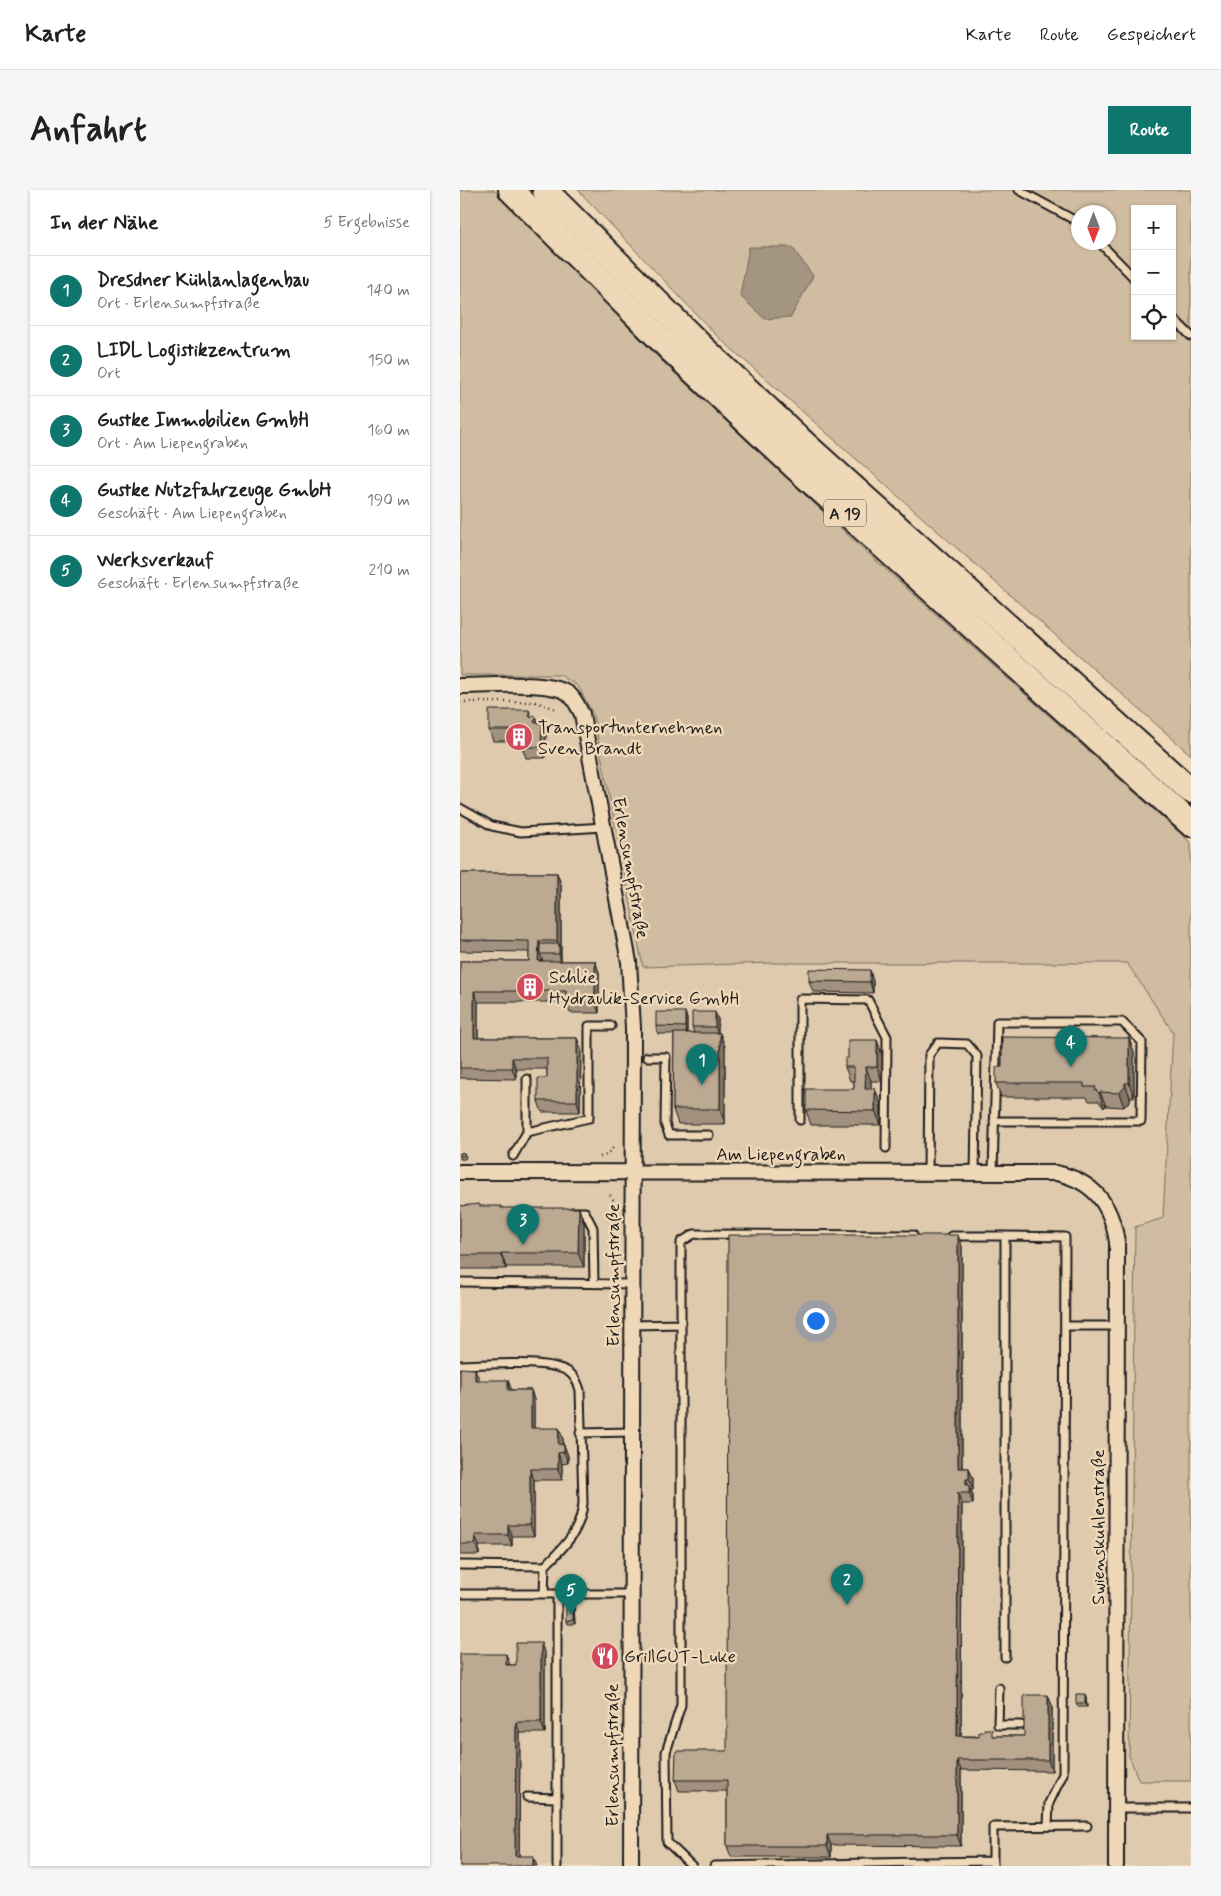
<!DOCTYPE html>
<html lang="de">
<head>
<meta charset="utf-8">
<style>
	body { margin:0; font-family:Mynerve,sans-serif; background:#f6f6f6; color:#202124 }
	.controls { position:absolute; right:15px; top:15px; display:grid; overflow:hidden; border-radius:0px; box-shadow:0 1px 4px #0004 }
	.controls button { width:45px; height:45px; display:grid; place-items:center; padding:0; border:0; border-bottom:1px solid #e0e0e0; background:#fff; color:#202124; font:25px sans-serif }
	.compass { position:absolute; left:611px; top:15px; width:45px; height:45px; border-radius:50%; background:#fff; box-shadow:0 1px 4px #0004; rotate:180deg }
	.you { position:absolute; left:355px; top:1130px; width:18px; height:18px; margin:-12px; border:4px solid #fff; border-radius:50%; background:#1a73e8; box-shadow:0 0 0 8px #1a73e833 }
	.badge { display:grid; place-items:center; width:32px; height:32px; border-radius:50%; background:#0f766e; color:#fff; font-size:16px; font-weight:700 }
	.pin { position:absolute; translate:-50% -41px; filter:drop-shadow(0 1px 2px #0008) }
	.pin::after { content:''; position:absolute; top:26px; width:18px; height:15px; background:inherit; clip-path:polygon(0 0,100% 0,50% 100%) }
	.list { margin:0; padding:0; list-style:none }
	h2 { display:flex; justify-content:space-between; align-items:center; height:65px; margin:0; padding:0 20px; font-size:21px }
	h2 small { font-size:16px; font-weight:400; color:#757577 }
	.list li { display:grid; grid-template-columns:32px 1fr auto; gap:15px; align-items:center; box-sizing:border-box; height:70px; padding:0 20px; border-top:1px solid #e0e0e0 }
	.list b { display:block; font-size:19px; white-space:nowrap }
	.list p { margin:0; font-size:16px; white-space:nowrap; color:#757577 }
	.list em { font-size:16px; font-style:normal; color:#757577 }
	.icon { flex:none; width:28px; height:28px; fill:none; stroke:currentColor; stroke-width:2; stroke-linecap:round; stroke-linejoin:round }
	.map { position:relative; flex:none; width:731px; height:1676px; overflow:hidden; border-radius:0px }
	header { display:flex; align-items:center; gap:30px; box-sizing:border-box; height:70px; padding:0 25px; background:#fff; border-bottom:1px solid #e0e0e0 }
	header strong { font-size:24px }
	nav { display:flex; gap:28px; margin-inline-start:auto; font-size:18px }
	.intro { display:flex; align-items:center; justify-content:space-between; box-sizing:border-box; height:120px; padding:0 30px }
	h1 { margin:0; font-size:35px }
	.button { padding:12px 22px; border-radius:0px; background:#0f766e; color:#fff; font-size:18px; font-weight:700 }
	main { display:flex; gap:30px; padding:0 30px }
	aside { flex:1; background:#fff; border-radius:0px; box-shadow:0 1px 4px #0004 }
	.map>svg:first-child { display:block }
	.built { fill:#dfcaad }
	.green { fill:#d0bca1; stroke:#766c5e; fill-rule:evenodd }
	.water { fill:#a49581; stroke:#6e6559 }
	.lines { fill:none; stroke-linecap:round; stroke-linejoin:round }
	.service-casing { stroke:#1c1c1c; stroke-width:11 }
	.minor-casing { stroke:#1c1c1c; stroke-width:18 }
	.motorway-casing { stroke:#1c1c1c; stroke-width:28 }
	.path { stroke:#1c1c1c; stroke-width:2.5; stroke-dasharray:1 4; stroke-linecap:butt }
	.service { stroke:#efd8b8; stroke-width:7 }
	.minor { stroke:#efd8b8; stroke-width:14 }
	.motorway { stroke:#efd8b8; stroke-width:24 }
	.wall { fill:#a1917e; stroke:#1c1c1c }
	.shaded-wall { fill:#837666; stroke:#1c1c1c }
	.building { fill:#bba992; stroke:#1c1c1c }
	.labels { text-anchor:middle; stroke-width:5; stroke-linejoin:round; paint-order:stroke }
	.shield { fill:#efd8b8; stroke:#5b544b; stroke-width:1 }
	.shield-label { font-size:16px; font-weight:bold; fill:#1c1c1c }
	.poi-label { font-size:18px; fill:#1c1c1c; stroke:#efd8b8; text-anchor:start }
	.street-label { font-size:18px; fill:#1c1c1c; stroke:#efd8b8 }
</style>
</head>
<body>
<header>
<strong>Karte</strong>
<nav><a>Karte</a><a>Route</a><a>Gespeichert</a></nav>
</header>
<div class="intro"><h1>Anfahrt</h1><a class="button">Route</a></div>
<main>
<aside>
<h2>In der Nähe<small>5 Ergebnisse</small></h2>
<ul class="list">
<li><span class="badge">1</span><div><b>Dresdner Kühlanlagenbau</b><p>Ort · Erlensumpfstraße</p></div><em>140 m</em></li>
<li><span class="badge">2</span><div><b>LIDL Logistikzentrum</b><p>Ort</p></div><em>150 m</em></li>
<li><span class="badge">3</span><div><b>Gustke Immobilien GmbH</b><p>Ort · Am Liepengraben</p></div><em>160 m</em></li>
<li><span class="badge">4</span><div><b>Gustke Nutzfahrzeuge GmbH</b><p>Geschäft · Am Liepengraben</p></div><em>190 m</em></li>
<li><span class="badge">5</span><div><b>Werksverkauf</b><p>Geschäft · Erlensumpfstraße</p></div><em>210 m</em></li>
</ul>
</aside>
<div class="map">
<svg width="731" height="1676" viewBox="0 0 731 1676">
	<rect width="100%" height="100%" fill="#efd8b8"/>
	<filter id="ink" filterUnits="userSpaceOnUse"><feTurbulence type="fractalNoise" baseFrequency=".02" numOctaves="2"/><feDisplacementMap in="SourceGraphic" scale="10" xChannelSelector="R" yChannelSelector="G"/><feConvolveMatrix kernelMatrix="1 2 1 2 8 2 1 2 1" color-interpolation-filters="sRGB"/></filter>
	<g filter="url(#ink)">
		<!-- built -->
		<path class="built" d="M 0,485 L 100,485 L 118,496 L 133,524 L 183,777 L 313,773 L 667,773 L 713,842 L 703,1028 L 675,1037 L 669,1566 L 679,1591 L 731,1591 L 731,1676 L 0,1676 Z"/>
		<!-- green -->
		<path class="green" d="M 0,0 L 34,0 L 204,173 L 391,348 L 731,653 L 731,1591 L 679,1591 L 669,1566 L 675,1037 L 703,1028 L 713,842 L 667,773 L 313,773 L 183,777 L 133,524 L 118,496 L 100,485 L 0,485 Z
			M 118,0 L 731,0 L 731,565 L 257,146 ZM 675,19 L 712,19 L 712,146 L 675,146 ZM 618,22 L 648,22 L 648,52 L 618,52 Z"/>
		<!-- water -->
		<path class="water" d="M 289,57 L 332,57 L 353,86 L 331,127 L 305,129 L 280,106 Z"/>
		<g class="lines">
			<!-- service casing -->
			<g class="service-casing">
				<path id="service" d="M 559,0 L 618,32
					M 639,52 L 675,89
					M 712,127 L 731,146
					M 0,618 L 32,636 L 61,642 L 144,637
					M 187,867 L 206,867 L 205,934 L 209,945 L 249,945
					M 340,930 L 340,809 L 408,810 L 427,847 L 426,958
					M 67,942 L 129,928 L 129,836 L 151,836
					M 53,966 L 67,942 L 67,889
					M 468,984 L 469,865 L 478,853 L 507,854 L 517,866 L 515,983
					M 533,984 L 537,832 L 662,832 L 682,852 L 681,931 L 534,931
					M 112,1022 L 125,1022 L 133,1038 L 134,1094
					M 491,1046 L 545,1046 L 545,1467
					M 545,1046 L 605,1047 L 603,1584 L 589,1613 L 588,1636
					M 0,1092 L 172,1094
					M 221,1134 L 221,1052 L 234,1044 L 453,1045
					M 172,1135 L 221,1134 L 221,1515 L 206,1562 L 207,1652 L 232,1676
					M 606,1136 L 657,1136
					M 0,1175 C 25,1175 91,1168 110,1183 C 116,1188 118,1193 120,1200 L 123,1313 C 121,1341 104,1357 85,1376 L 0,1375
					M 120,1243 L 172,1242
					M 0,1404 L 171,1404
					M 84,1404 L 85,1376
					M 97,1404 L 97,1676
					M 539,1498 L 538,1535 L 561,1535
					M 67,1607 L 97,1608
					M 656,1618 L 731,1618
					M 254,1676 L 463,1672
					M 463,1676 L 463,1672 L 533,1671
					M 533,1676 L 533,1637 L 627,1636"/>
			</g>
			<!-- minor casing -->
			<g class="minor-casing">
				<path id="minor" d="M 0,496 C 24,496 92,490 109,504 C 115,509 118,517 122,524 L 169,772 L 173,837 L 171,1676
					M 0,982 L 596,983 C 634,991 651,1014 657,1052 L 656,1676"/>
			</g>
			<!-- motorway casing -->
			<g class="motorway-casing">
				<path id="motorway" d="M 51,0 L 211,160 L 335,277 L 731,634
					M 85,0 L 241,156 L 347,256 L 731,601"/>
			</g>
			<!-- path -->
			<path class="path" d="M 0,512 L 76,512 L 98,520
				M 140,967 L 146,965 L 155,956
				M 150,1005 L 154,1011 L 158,1035"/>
			<!-- service -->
			<use href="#service" class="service"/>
			<!-- minor -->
			<use href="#minor" class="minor"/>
			<!-- motorway -->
			<use href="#motorway" class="motorway"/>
		</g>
		<!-- wall -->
		<path class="wall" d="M 69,520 L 72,527 L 79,533 L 86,544 L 85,568 L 66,568 L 62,557 L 62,555 L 58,551 L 33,551 L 29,540 Z
			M 0,683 L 97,683 L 101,694 L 101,771 L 135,771 L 139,782 L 139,823 L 110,823 L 106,812 L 18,812 L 18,848 L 117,848 L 121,859 L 120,922 L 82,922 L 78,911 L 87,888 L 87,879 L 56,879 L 56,889 L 0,888 L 0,771 L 69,771 L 69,762 L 0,761 Z
			M 349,791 L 413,791 L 413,803 L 353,802 Z
			M 225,822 L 227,829 L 227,843 L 234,843 L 232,837 L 258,829 L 258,843 L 260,843 L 265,857 L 265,934 L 218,934 L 213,919 L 214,844 L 198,844 L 196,836 Z
			M 669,848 L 674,862 L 674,907 L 670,907 L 670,911 L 664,917 L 646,916 L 644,918 L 640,913 L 639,911 L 629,911 L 627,907 L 541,907 L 536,893 L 542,877 Z
			M 417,850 L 422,865 L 422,891 L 411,891 L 411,899 L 415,899 L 421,914 L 421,935 L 351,935 L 346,920 L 394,899 L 394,891 L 390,891 L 385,877 Z
			M 0,963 L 4,963 L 6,967 L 5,969 L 0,969 Z
			M 0,1016 L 19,1016 L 42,1018 L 124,1033 L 124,1077 L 46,1077 L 46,1079 L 1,1079 L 0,1076 Z
			M 502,1056 L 502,1278 L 509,1278 L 513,1289 L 513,1300 L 511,1300 L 513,1306 L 513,1314 L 502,1314 L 501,1546 L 564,1546 L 588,1505 L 592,1516 L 592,1581 L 501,1580 L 501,1656 L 371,1655 L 371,1667 L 271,1667 L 267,1656 L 267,1601 L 219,1601 L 215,1590 L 267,1561 Z
			M 0,1178 L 19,1190 L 51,1200 L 71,1200 L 74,1210 L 74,1238 L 103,1249 L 103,1255 L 104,1255 L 108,1266 L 108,1273 L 102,1274 L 102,1290 L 74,1290 L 74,1346 L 52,1346 L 52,1356 L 19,1356 L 19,1365 L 0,1365 Z
			M 113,1412 L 114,1415 L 115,1434 L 107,1434 L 106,1431 Z
			M 150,1458 L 152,1462 L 152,1470 L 139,1470 L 138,1466 Z
			M 85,1464 L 85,1543 L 60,1543 L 59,1666 L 0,1676 L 50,1475 L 56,1475 Z
			M 626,1508 L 627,1517 L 618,1517 L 616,1513 Z"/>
		<!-- shaded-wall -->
		<path class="shaded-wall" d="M 77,528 L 81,539 L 74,531 Z
			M 82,533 L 86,544 L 85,568 L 81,557 Z
			M 97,683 L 101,694 L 101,772 L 99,764 L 99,754 L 97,751 Z
			M 79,751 L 83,762 L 80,764 L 83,771 L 78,771 Z
			M 135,771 L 139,782 L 139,823 L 135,812 Z
			M 410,780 L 413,791 L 413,803 L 410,792 Z
			M 14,801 L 18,812 L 18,859 L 14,848 Z
			M 225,822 L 227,829 L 227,844 L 225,837 Z
			M 255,822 L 258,829 L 258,844 L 255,837 Z
			M 260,843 L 265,857 L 265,934 L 260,919 Z
			M 117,848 L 121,859 L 120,922 L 117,911 Z
			M 669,848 L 674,862 L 674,907 L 669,893 Z
			M 417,850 L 422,865 L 422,891 L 417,877 Z
			M 52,868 L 56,879 L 56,889 L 52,878 Z
			M 406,877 L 411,891 L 411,914 L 405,899 Z
			M 665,893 L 670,907 L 670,911 L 664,917 L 659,903 Z
			M 415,899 L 421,914 L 421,935 L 415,921 Z
			M 640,902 L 646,916 L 644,918 L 639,903 Z
			M 119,1018 L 124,1033 L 124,1077 L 118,1063 Z
			M 498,1045 L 502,1056 L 502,1289 L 498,1278 Z
			M 41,1063 L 46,1077 L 46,1079 L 41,1065 Z
			M 15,1179 L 19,1189 L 19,1201 L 15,1190 Z
			M 48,1190 L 52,1201 L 48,1200 Z
			M 71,1200 L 74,1210 L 74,1248 L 71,1238 Z
			M 99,1238 L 103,1249 L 102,1262 L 98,1254 Z
			M 104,1255 L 108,1266 L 108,1273 L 104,1262 Z
			M 98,1263 L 102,1274 L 102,1290 L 98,1279 Z
			M 509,1278 L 513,1289 L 513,1300 L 509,1289 Z
			M 70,1279 L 74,1290 L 74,1346 L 70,1335 Z
			M 506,1289 L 513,1306 L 513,1314 L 506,1295 Z
			M 498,1303 L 502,1314 L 501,1557 L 497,1546 Z
			M 48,1335 L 52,1346 L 52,1356 L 48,1345 Z
			M 15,1345 L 19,1356 L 19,1365 L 15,1354 Z
			M 113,1412 L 114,1415 L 115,1434 L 113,1430 Z
			M 81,1453 L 85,1464 L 85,1543 L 81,1532 Z
			M 150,1458 L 152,1462 L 152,1470 L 150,1466 Z
			M 46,1464 L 50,1475 L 46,1475 Z
			M 625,1504 L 626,1508 L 627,1517 L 625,1513 Z
			M 588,1505 L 592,1516 L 592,1581 L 588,1570 Z
			M 56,1532 L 60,1543 L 59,1676 L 55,1666 Z
			M 497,1570 L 501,1580 L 501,1656 L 497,1645 Z
			M 367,1645 L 371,1655 L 371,1667 L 367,1656 Z
			M 73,1666 L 77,1676 L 73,1676 Z"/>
		<!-- building -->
		<path class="building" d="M 29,520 L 69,520 L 69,526 L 71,528 L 74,525 L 77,528 L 74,531 L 75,533 L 82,533 L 81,557 L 62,557 L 62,548 L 54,540 L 29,540 Z
			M 0,683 L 97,683 L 97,751 L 79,751 L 78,771 L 135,771 L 135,812 L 106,812 L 106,801 L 14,801 L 14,848 L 117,848 L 117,911 L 78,911 L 78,888 L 87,888 L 87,868 L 52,868 L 52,878 L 0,878 L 0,771 L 69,771 L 69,751 L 0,750 Z
			M 80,754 L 99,754 L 99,764 L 80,764 Z
			M 349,779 L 410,780 L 410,792 L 349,791 Z
			M 196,822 L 225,822 L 225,837 L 196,836 Z
			M 232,822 L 255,822 L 255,837 L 232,837 Z
			M 214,843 L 260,843 L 260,919 L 213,919 Z
			M 542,847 L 669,848 L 669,893 L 665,893 L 665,897 L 659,903 L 640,902 L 639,903 L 635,899 L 636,897 L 624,897 L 624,893 L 536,893 L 536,877 L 542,877 Z
			M 388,850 L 417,850 L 417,877 L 406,877 L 405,899 L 415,899 L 415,921 L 346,920 L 346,899 L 394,899 L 394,877 L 385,877 L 385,868 L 388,868 Z
			M 0,963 L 4,963 L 4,966 L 0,966 Z
			M 19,1014 L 19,1016 L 41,1016 L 41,1018 L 119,1018 L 118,1063 L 41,1063 L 41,1065 L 0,1065 L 0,1016 Z
			M 268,1045 L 498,1045 L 498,1278 L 509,1278 L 509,1289 L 506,1289 L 506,1295 L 509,1295 L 509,1303 L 498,1303 L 497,1546 L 519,1547 L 519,1542 L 524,1542 L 524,1539 L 532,1539 L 532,1546 L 564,1546 L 564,1505 L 588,1505 L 588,1570 L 497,1570 L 497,1645 L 367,1645 L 367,1656 L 267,1656 L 267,1590 L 215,1590 L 216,1561 L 267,1561 Z
			M 0,1178 L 15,1179 L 15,1190 L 48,1190 L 48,1200 L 71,1200 L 71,1238 L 99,1238 L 98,1254 L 104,1255 L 104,1262 L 98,1263 L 98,1279 L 70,1279 L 70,1335 L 48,1335 L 48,1345 L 15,1345 L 15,1354 L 0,1354 Z
			M 106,1412 L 113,1412 L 113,1430 L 106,1431 Z
			M 56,1453 L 81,1453 L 81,1532 L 56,1532 L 55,1666 L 73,1666 L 73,1676 L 0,1676 L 0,1464 L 46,1464 L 46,1475 L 56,1475 Z
			M 138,1458 L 150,1458 L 150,1466 L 138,1466 Z
			M 616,1504 L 625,1504 L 625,1513 L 616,1513 Z"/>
	</g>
	<!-- icons -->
	<defs>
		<g id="building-disc" transform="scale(1.4375)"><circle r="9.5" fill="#d1495b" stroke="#efd8b8"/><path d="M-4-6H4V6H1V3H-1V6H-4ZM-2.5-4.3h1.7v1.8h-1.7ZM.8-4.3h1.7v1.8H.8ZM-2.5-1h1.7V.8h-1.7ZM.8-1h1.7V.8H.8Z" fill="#fff"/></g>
		<g id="restaurant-disc" transform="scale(1.4375)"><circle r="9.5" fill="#d1495b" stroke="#efd8b8"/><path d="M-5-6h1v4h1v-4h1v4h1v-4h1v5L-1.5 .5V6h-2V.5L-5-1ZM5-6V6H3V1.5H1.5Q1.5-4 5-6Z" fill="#fff"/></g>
	</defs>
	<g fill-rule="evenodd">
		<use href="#building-disc" x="59" y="547"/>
		<use href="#building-disc" x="70" y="797"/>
		<use href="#restaurant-disc" x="145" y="1466"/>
	</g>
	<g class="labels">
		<!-- shield labels -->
		<rect class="shield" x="364" y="309.5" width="42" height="27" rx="4"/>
		<g class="shield-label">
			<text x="385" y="329">A 19</text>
		</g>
		<!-- poi labels -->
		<g class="poi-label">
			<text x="78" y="543">Transportunternehmen<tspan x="78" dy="21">Sven Brandt</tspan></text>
			<text x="89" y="793">Schlie<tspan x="89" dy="21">Hydraulik-Service GmbH</tspan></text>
			<text x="164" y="1472">GrillGUT-Luke</text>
		</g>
		<!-- street labels -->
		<g class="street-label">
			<text transform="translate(171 678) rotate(80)" y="6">Erlensumpfstraße</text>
			<text x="321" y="970">Am Liepengraben</text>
			<text transform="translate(153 1085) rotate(-90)" y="6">Erlensumpfstraße</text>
			<text transform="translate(638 1337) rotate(-90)" y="6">Swienskuhlenstraße</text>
			<text transform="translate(152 1565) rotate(-90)" y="6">Erlensumpfstraße</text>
		</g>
	</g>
</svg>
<div class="controls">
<button>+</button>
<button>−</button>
<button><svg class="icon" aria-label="locate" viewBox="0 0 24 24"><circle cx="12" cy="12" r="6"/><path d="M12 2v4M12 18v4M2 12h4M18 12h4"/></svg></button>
</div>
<svg class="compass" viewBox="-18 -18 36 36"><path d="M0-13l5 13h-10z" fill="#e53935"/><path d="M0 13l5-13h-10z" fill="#757577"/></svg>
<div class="you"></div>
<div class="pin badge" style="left:242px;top:895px">1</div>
<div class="pin badge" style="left:387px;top:1415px">2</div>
<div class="pin badge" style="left:63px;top:1055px">3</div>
<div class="pin badge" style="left:611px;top:877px">4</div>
<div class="pin badge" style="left:111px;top:1425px">5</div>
</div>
</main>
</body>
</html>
